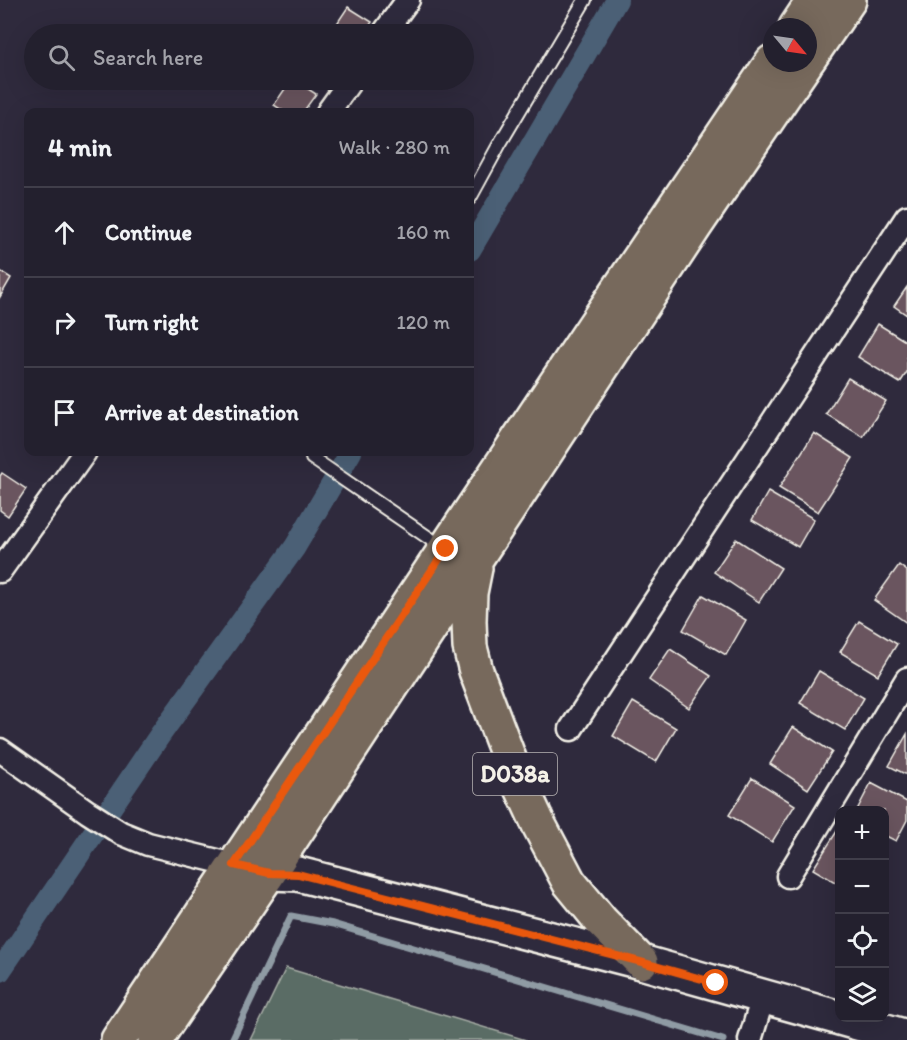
<!DOCTYPE html>
<html lang="en">
<head>
<meta charset="utf-8">
<style>
	body { margin:0; font-family:Itim,sans-serif; background:#2b2836; color:#f1f3f6 }
	.controls { position:absolute; right:18px; bottom:18px; display:grid; overflow:hidden; border-radius:12px; box-shadow:0 6px 24px #0002 }
	.controls button { width:54px; height:54px; display:grid; place-items:center; padding:0; border:0; border-bottom:2px solid #403e4a; background:#23202e; color:#f1f3f6; font:30px sans-serif }
	.compass { position:absolute; left:763px; top:18px; width:54px; height:54px; border-radius:50%; background:#23202e; box-shadow:0 6px 24px #0002; rotate:119deg }
	.stop { position:absolute; width:18px; height:18px; margin:-14px; border:4px solid #ea580c; border-radius:50%; background:#fff }
	.stop.end { background:#ea580c; border-color:#fff; box-shadow:0 2px 6px #0008 }
	.list { margin:0; padding:0; list-style:none }
	h2 { display:flex; justify-content:space-between; align-items:center; height:78px; margin:0; padding:0 24px; font-size:26px }
	h2 small { font-size:20px; font-weight:400; color:#a3a3aa }
	.list li { display:grid; grid-template-columns:39px 1fr auto; gap:18px; align-items:center; box-sizing:border-box; height:90px; padding:0 24px; border-top:2px solid #403e4a }
	.list b { display:block; font-size:22px; white-space:nowrap }
	.list em { font-size:20px; font-style:normal; color:#a3a3aa }
	.icon { flex:none; width:33px; height:33px; fill:none; stroke:currentColor; stroke-width:2; stroke-linecap:round; stroke-linejoin:round }
	.map { position:relative; flex:none; width:907px; height:1040px; overflow:hidden }
	.search { position:absolute; background:#23202e; box-shadow:0 6px 24px #0002; left:24px; top:24px; width:450px; height:66px; display:flex; align-items:center; gap:15px; box-sizing:border-box; padding:0 21px; border-radius:33px; color:#a3a3aa; font-size:22px }
	.panel { position:absolute; background:#23202e; box-shadow:0 6px 24px #0002; left:24px; top:108px; width:450px; height:348px; border-radius:12px }
	.map>svg:first-child { display:block }
	.green { fill:#5a6c65; stroke:#a7aea6; stroke-width:1.5 }
	.lines { fill:none; stroke-linecap:round; stroke-linejoin:round }
	.stream { stroke:#8f9ba4; stroke-width:7 }
	.canal { stroke:#4b6176; stroke-width:22 }
	.building { fill:#6b545e; stroke:#f4f1e8; stroke-width:1.5 }
	.lane-casing { stroke:#f4f1e8; stroke-width:16 }
	.street-casing { stroke:#f4f1e8; stroke-width:27 }
	.secondary-casing { stroke:#f4f1e8; stroke-width:38 }
	.primary-casing { stroke:#f4f1e8; stroke-width:38 }
	.lane { stroke:#2f2a3d; stroke-width:12 }
	.street { stroke:#2f2a3d; stroke-width:22 }
	.secondary { stroke:#2f2a3d; stroke-width:33 }
	.primary { stroke:#77695c; stroke-width:33 }
	.route { stroke:#ea580c; stroke-width:8 }
	.labels { text-anchor:middle; stroke-width:4.5; stroke-linejoin:round; paint-order:stroke }
	.shield { fill:#2f2a3d; stroke:#b9b5b5; stroke-width:1.5 }
	.shield-label { font-size:24px; font-weight:bold; fill:#f4f1e8 }
</style>
</head>
<body>
<div class="map">
<svg width="907" height="1040" viewBox="0 0 907 1040">
	<rect width="100%" height="100%" fill="#2f2a3d"/>
	<filter id="ink" filterUnits="userSpaceOnUse"><feTurbulence type="fractalNoise" baseFrequency=".0167" numOctaves="2"/><feDisplacementMap in="SourceGraphic" scale="12" xChannelSelector="R" yChannelSelector="G"/><feConvolveMatrix kernelMatrix="1 2 1 2 8 2 1 2 1" color-interpolation-filters="sRGB"/></filter>
	<g filter="url(#ink)">
		<!-- green -->
		<path class="green" d="M 286,968 L 526,1040 L 251,1040 Z"/>
		<g class="lines">
			<!-- stream -->
			<path class="stream" d="M 232,1040 L 291,916 L 333,924 L 723,1040"/>
			<!-- canal -->
			<path class="canal" d="M 470,250 L 617,0
				M 0,971 L 160,735 L 295,547 L 351,452"/>
		</g>
		<!-- building -->
		<path class="building" d="M 348,7 L 372,22 L 364,34 L 330,34 Z
			M 291,80 L 294,80 L 316,94 L 303,112 L 285,112 L 274,105 Z
			M 0,271 L 11,278 L 0,297 Z
			M 907,287 L 907,315 L 894,306 Z
			M 878,324 L 907,342 L 907,372 L 900,383 L 858,357 Z
			M 848,378 L 886,401 L 863,437 L 826,414 Z
			M 814,433 L 853,458 L 818,512 L 779,488 Z
			M 2,473 L 26,489 L 8,516 L 0,510 L 0,476 Z
			M 768,492 L 814,519 L 798,547 L 752,520 Z
			M 736,539 L 781,568 L 759,602 L 714,572 Z
			M 899,565 L 907,571 L 907,623 L 874,600 Z
			M 703,595 L 746,620 L 726,655 L 683,630 Z
			M 859,621 L 897,644 L 878,675 L 840,652 Z
			M 670,649 L 711,676 L 689,708 L 649,680 Z
			M 819,671 L 864,698 L 845,730 L 800,703 Z
			M 633,702 L 676,728 L 656,762 L 613,736 Z
			M 793,727 L 832,752 L 808,789 L 770,764 Z
			M 907,734 L 907,775 L 889,766 Z
			M 752,778 L 795,805 L 772,842 L 729,815 Z
			M 871,783 L 907,802 L 907,820 L 896,841 L 884,835 L 884,810 L 857,810 Z
			M 837,831 L 840,833 L 840,885 L 813,869 Z"/>
		<g class="lines">
			<!-- lane casing -->
			<g class="lane-casing">
				<path id="lane" d="M 470,198 L 499,145 L 585,0
					M 317,452 L 312,458 L 445,549"/>
			</g>
			<!-- street casing -->
			<g class="street-casing">
				<path id="street" d="M 383,34 L 408,0
					M 328,112 L 351,80
					M 0,571 L 85,452
					M 571,729 L 907,217
					M 0,750 L 88,812 L 121,833 L 148,844 L 234,865
					M 788,876 L 907,679
					M 750,1040 L 763,997"/>
			</g>
			<!-- secondary casing -->
			<g class="secondary-casing">
				<path id="secondary" d="M 244,867 L 269,873 L 298,874 L 641,962 L 907,1037"/>
			</g>
			<!-- primary casing -->
			<g class="primary-casing">
				<path id="primary" d="M 796,27 L 814,0
					M 808,60 L 849,0
					M 475,568 L 470,593 L 469,621 L 470,647 L 476,671 L 513,769 L 539,825 L 569,882 L 601,921 L 641,962
					M 118,1040 L 594,326 L 772,62
					M 155,1040 L 269,873 L 695,226 L 806,63"/>
			</g>
			<!-- lane -->
			<use href="#lane" class="lane"/>
			<!-- street -->
			<use href="#street" class="street"/>
			<!-- secondary -->
			<use href="#secondary" class="secondary"/>
			<!-- primary -->
			<use href="#primary" class="primary"/>
		</g>
	</g>
	<g class="lines" filter="url(#ink)">
		<!-- route -->
		<path class="route" d="M 446,549 L 234,865 L 269,873 L 298,874 L 641,962 L 716,983"/>
	</g>
	<g class="labels">
		<!-- shield labels -->
		<rect class="shield" x="473" y="753" width="84" height="42" rx="4.5"/>
		<g class="shield-label">
			<text x="515" y="782">D038a</text>
		</g>
	</g>
</svg>
<div class="controls">
<button>+</button>
<button>−</button>
<button><svg class="icon" aria-label="locate" viewBox="0 0 24 24"><circle cx="12" cy="12" r="6"/><path d="M12 2v4M12 18v4M2 12h4M18 12h4"/></svg></button>
<button><svg class="icon" aria-label="layers" viewBox="0 0 24 24"><path d="M12 4l9 5-9 5-9-5zM3 14l9 5 9-5"/></svg></button>
</div>
<svg class="compass" viewBox="-18 -18 36 36"><path d="M0-13l5 13h-10z" fill="#e53935"/><path d="M0 13l5-13h-10z" fill="#a3a3aa"/></svg>
<div class="stop" style="left:716px;top:983px"></div>
<div class="stop end" style="left:446px;top:549px"></div>
<div class="search"><svg class="icon" aria-label="search" viewBox="0 0 24 24"><circle cx="10" cy="10" r="6"/><path d="M15 15l6 6"/></svg>Search here</div>
<section class="panel">
<h2>4 min<small>Walk · 280 m</small></h2>
<ul class="list">
<li><svg class="icon" aria-label="ahead" viewBox="0 0 24 24"><path d="M12 20V5M6 11l6-6 6 6"/></svg><div><b>Continue</b></div><em>160 m</em></li>
<li><svg class="icon" aria-label="right" viewBox="0 0 24 24"><path d="M7 20v-9h11M14 6l5 5-5 5"/></svg><div><b>Turn right</b></div><em>120 m</em></li>
<li><svg class="icon" aria-label="arrive" viewBox="0 0 24 24"><path d="M6 21V4h12l-3 4 3 4H6"/></svg><div><b>Arrive at destination</b></div></li>
</ul>
</section>
</div>
</body>
</html>
